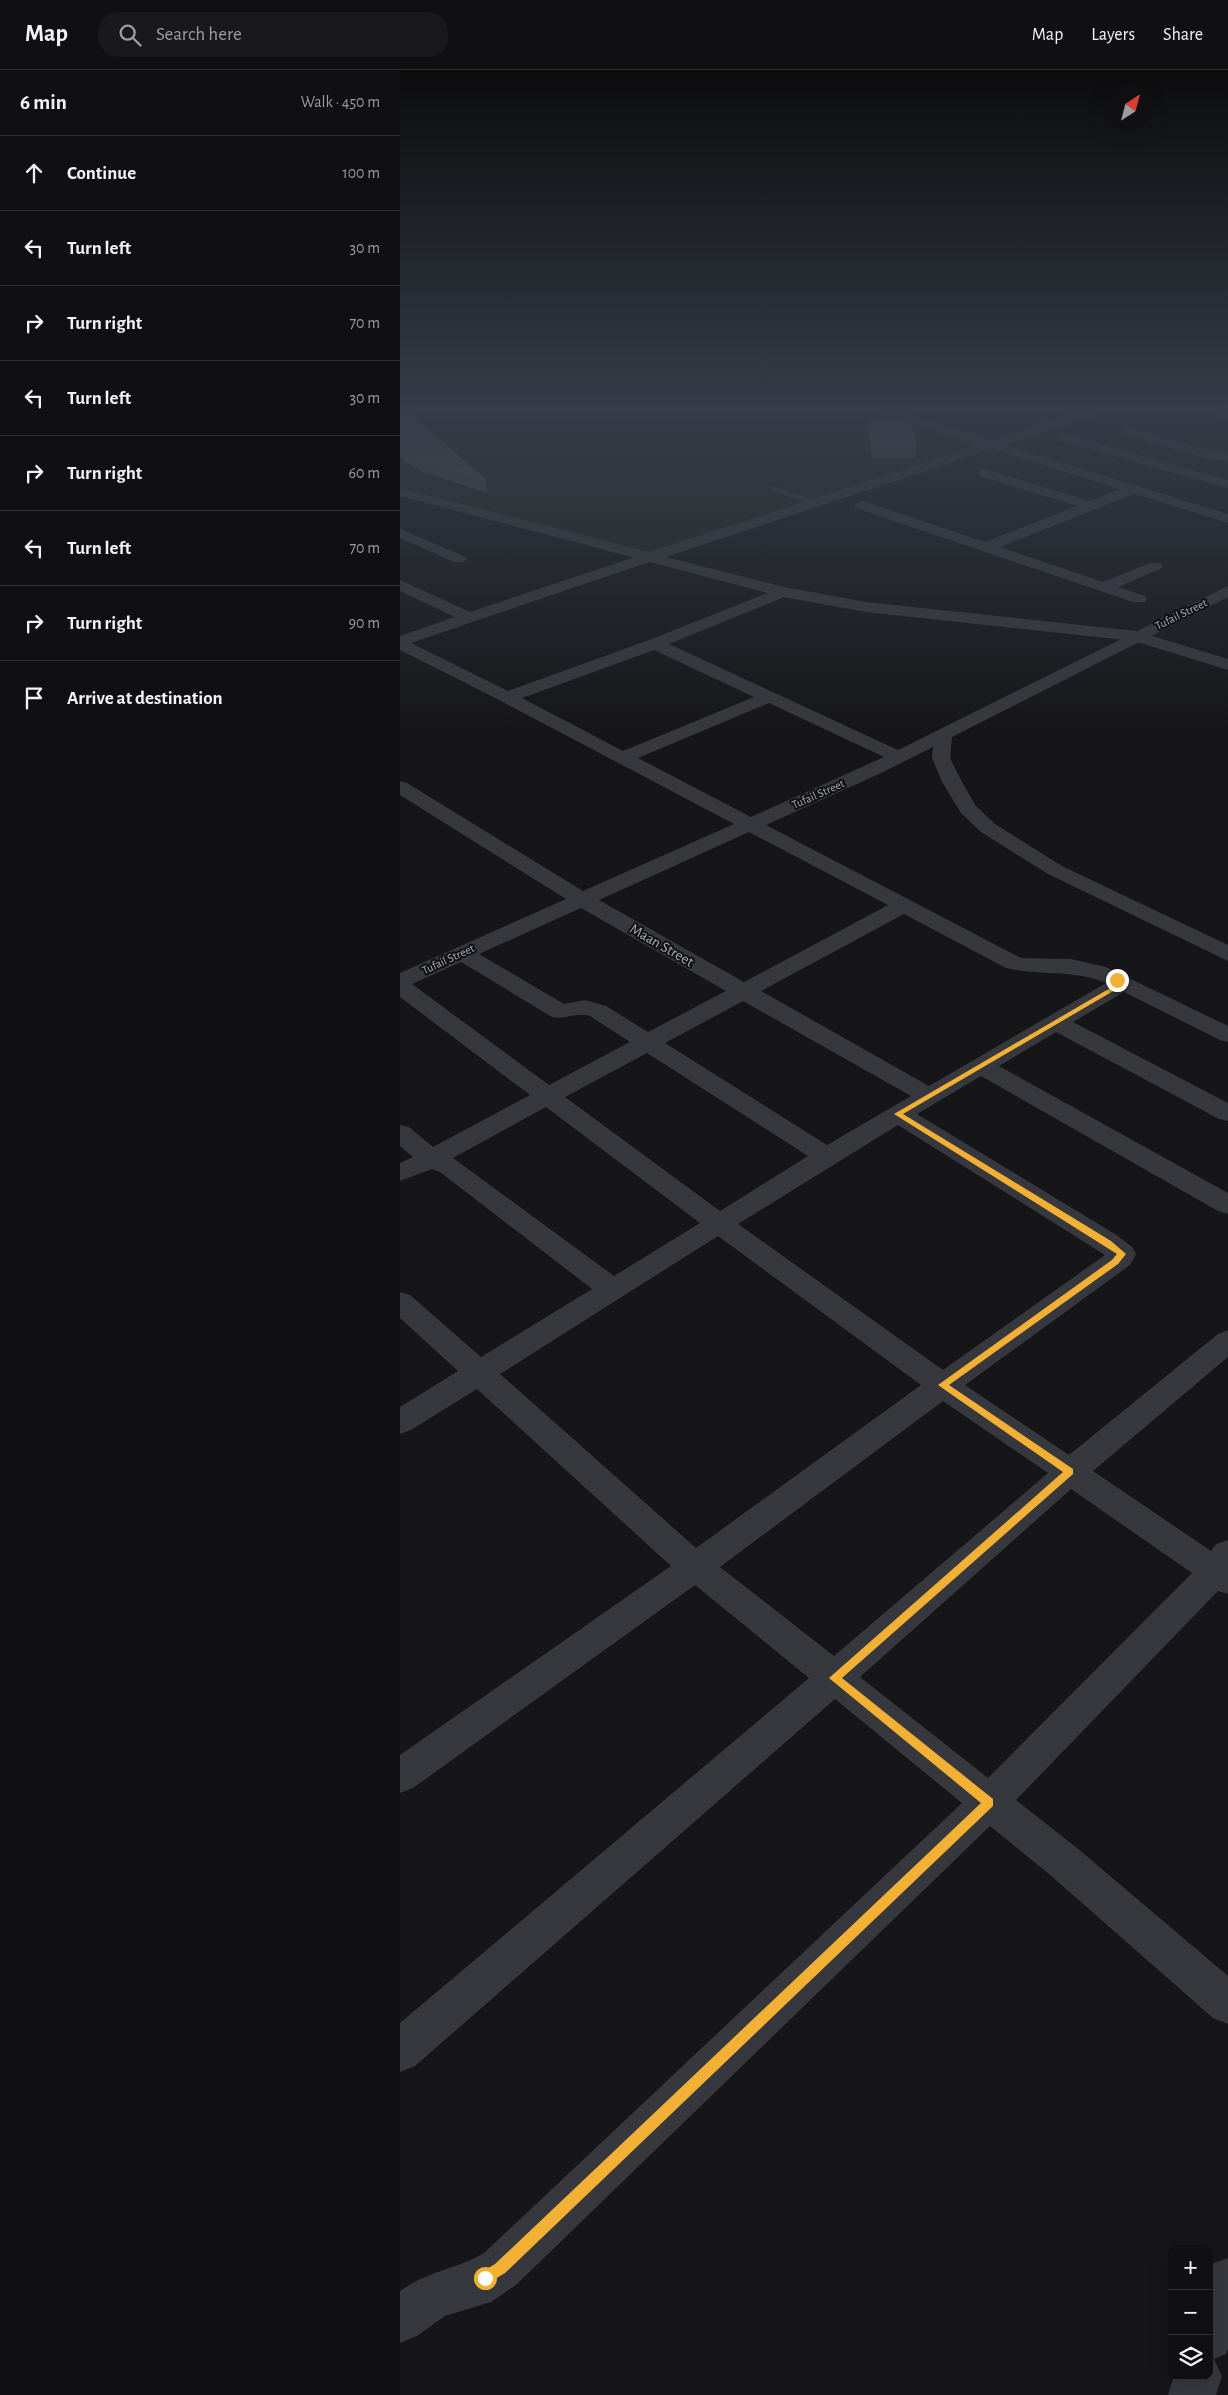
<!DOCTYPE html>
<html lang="en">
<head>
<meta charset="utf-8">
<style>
	body { margin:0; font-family:"Alegreya Sans",sans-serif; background:#19191b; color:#f1f3f6 }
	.controls { position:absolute; right:15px; bottom:15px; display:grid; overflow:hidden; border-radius:10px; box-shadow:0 5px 20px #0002 }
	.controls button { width:45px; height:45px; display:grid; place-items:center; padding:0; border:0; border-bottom:1px solid #303032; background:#101012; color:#f1f3f6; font:25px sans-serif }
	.compass { position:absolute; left:708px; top:15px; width:45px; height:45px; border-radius:50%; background:#101012; box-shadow:0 5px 20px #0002; rotate:36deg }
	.stop { position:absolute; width:15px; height:15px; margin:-11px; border:4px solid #f2b134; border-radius:50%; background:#fff }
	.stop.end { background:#f2b134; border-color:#fff; box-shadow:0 1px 5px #0008 }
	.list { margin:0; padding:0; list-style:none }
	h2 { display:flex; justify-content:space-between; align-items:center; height:65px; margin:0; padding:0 20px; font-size:21px }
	h2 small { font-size:16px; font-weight:400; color:#9c9d9f }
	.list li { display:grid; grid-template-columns:32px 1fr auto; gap:15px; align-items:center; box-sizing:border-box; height:75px; padding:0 20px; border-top:1px solid #303032 }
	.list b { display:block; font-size:19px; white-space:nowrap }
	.list em { font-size:16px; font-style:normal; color:#9c9d9f }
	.icon { flex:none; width:28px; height:28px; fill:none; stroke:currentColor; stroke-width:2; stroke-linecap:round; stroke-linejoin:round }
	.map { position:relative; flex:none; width:828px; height:2325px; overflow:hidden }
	header { display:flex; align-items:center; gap:30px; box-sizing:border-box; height:70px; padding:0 25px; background:#101012; border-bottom:1px solid #303032 }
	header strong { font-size:24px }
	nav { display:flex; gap:28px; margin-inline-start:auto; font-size:18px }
	.search { width:350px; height:45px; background:#19191b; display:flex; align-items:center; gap:12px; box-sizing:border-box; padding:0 18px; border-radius:20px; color:#9c9d9f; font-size:19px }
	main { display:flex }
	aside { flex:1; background:#101012 }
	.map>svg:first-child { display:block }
	.green { fill:#1e261f }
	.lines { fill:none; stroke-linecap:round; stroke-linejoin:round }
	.service { fill:#37383d; fill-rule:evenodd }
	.minor { fill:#37383d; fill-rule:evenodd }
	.tertiary { fill:#37383d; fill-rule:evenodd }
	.wall { fill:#47494d }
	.building { fill:#525359; stroke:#5f6168 }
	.route { fill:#f2b134 }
	.labels { text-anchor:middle; stroke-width:4; stroke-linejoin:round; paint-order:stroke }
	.far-street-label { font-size:12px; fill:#a8adb8; stroke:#111113 }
	.street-label { font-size:15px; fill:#a8adb8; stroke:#111113 }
</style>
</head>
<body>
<header>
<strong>Map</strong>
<div class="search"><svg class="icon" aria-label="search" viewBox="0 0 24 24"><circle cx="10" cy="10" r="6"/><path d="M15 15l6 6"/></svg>Search here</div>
<nav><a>Map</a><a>Layers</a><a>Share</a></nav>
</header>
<main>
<aside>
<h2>6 min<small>Walk · 450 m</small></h2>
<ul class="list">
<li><svg class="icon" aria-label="ahead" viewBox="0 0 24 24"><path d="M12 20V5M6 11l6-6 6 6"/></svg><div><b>Continue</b></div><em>100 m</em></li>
<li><svg class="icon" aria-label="left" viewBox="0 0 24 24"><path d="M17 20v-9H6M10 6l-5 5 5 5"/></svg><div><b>Turn left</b></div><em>30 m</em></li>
<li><svg class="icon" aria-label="right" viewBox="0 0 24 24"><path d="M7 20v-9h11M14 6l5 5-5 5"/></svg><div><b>Turn right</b></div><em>70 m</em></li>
<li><svg class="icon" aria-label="left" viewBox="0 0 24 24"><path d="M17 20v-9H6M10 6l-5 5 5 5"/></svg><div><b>Turn left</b></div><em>30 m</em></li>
<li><svg class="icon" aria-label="right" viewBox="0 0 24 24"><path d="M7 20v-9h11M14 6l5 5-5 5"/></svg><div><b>Turn right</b></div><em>60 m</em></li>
<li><svg class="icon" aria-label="left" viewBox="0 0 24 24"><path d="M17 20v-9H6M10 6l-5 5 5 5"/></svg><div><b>Turn left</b></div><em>70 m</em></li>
<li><svg class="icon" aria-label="right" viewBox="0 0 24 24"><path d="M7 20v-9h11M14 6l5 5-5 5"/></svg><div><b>Turn right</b></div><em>90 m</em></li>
<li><svg class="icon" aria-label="arrive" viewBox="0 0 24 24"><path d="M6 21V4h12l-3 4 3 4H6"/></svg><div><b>Arrive at destination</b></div></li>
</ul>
</aside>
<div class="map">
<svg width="828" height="2325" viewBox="0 0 828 2325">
	<rect width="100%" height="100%" fill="#161618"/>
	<!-- green -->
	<path class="green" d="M 0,337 L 457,337 L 576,372 L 578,378 L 248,485 L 0,418 Z"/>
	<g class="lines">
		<!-- service -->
		<path class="service" d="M 371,417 L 377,417 L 421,433 L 417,436 L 371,421 Z"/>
		<!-- minor -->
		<path class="minor" d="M 693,337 L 712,337 L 710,340 L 608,374 L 603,375 L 597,371 L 598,368 Z
			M 798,337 L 818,337 L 828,340 L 828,348 L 800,340 Z
			M 726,357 L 811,381 L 828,383 L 828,391 L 805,388 L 721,364 L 720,361 Z
			M 662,363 L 828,410 L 828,418 L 657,370 L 656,367 Z
			M 585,399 L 690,431 L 726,417 L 736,417 L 738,420 L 736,423 L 600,477 L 703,512 L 750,493 L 760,493 L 763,496 L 760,499 L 718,517 L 745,526 L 747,529 L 745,532 L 733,532 L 456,438 L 454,435 L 461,431 L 466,432 L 585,472 L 677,436 L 580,406 L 578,403 L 580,400 Z
			M 0,459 L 64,486 L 67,489 L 64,492 L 54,492 L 0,468 Z
			M 247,483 L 255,488 L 252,491 L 11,573 L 108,621 L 249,570 L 383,517 L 389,519 L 391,522 L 389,525 L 269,574 L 498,680 L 828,516 L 828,527 L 552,667 L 550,688 L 562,712 L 576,736 L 595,754 L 662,796 L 828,875 L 828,891 L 648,804 L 581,762 L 561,743 L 542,712 L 532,688 L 533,677 L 479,704 L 366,755 L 621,888 L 671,889 L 706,897 L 828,956 L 828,972 L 820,970 L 724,922 L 673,952 L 828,1033 L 828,1051 L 819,1049 L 656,962 L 599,996 L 828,1123 L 828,1144 L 818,1141 L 581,1006 L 517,1044 L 718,1166 L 732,1177 L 736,1184 L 730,1195 L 565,1315 L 669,1385 L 818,1264 L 828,1260 L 828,1287 L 693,1401 L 811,1481 L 816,1474 L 828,1470 L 828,1524 L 818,1521 L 616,1730 L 677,1778 L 828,1906 L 828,1954 L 813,1948 L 649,1804 L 590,1756 L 116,2215 L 91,2232 L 45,2246 L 17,2266 L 0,2273 L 0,2221 C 29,2200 55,2200 84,2183 L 562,1733 L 435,1629 L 15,1996 L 0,2002 L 0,1953 L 409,1608 L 295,1515 L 13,1718 L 0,1723 L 0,1685 L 271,1496 L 77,1319 L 11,1360 L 0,1364 L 0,1337 L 58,1301 L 0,1248 L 0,1222 L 10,1225 L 81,1287 L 192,1219 L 40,1102 L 32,1099 L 0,1111 L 0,1093 L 13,1087 L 0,1076 L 0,1055 L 9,1057 L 33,1077 L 130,1025 L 0,927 L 0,903 L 166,829 L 0,725 L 0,711 L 7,713 L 183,821 L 334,754 L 101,631 L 0,580 L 0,566 L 55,547 L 0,521 L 0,510 L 70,542 ZM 254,580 L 354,627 L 223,681 L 122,628 ZM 369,633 L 484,687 L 351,747 L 238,688 ZM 349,762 L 488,835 L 344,912 L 199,830 ZM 181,838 L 326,921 L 248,962 L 206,936 L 185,930 L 164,934 L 79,884 ZM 504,844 L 606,898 C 640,906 673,899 706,913 L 529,1016 L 361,921 ZM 61,892 L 152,947 C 165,950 177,942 190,946 L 230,972 L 149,1015 L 12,914 ZM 343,931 L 511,1026 L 427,1075 L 265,973 ZM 247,983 L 408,1086 L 320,1141 L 165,1027 ZM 146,1037 L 300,1153 L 214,1206 L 53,1088 ZM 498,1055 L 705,1185 L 543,1300 L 338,1154 ZM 318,1166 L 521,1315 L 296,1478 L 100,1304 ZM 543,1331 L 648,1403 L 434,1586 L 320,1497 ZM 671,1419 L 792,1503 L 588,1708 L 460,1607 Z
			M 828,2188 L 828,2279 L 826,2284 L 814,2289 L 822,2306 L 816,2325 L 768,2325 L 774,2306 L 809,2306 L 809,2200 L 811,2194 Z"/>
		<!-- tertiary -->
		<path class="tertiary" d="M 466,337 L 485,337 L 592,370 L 603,367 L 608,368 L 609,371 L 605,375 L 828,444 L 828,453 L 592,379 L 266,487 L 384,517 L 466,532 L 736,561 L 828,589 L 828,600 L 734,571 L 466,542 L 383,527 L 0,426 L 0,418 L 249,482 L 579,375 L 468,340 Z"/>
	</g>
	<!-- wall -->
	<path class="wall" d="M 0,348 L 86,410 L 87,423 L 26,403 L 4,392 L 0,387 Z
		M 469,352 L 516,378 L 515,388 L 472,388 L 469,361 Z"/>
	<!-- building -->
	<path class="building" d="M 6,341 L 86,410 L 24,390 L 2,379 L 0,377 L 0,348 Z
		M 511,351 L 516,378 L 472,378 L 469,352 Z"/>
	<!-- sky -->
	<linearGradient id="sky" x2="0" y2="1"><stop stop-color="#0c0c0d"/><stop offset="0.51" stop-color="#363c48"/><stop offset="1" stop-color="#363c48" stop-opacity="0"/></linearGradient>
	<rect width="828" height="663" fill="url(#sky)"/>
	<!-- route -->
	<path class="route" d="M 715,908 L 720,908 L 727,913 L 503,1044 L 711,1171 L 726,1184 L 718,1194 L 549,1315 L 673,1399 L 673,1404 L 442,1608 L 593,1729 L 593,1736 L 105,2203 L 85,2215 L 80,2213 L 78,2208 L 80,2203 L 95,2194 L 581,1733 L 429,1608 L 663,1402 L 538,1315 L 712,1190 L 717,1184 L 494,1044 L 719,913 L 715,911 Z"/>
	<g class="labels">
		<!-- far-street labels -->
		<g class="far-street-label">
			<text transform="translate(781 544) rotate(-26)" y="4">Tufail Street</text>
			<text transform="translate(418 724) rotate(-24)" y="4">Tufail Street</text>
			<text transform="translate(48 889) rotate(-25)" y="4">Tufail Street</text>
		</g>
		<!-- street labels -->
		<g class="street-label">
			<text transform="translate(262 875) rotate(30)" y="5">Maan Street</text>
		</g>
	</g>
</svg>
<div class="controls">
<button>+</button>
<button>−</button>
<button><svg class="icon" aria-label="layers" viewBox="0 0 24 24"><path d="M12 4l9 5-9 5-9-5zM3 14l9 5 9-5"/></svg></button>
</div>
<svg class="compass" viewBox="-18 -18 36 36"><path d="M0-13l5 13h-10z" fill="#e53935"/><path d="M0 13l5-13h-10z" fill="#9c9d9f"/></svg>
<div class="stop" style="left:85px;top:2208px"></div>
<div class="stop end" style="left:717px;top:910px"></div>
</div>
</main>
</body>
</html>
